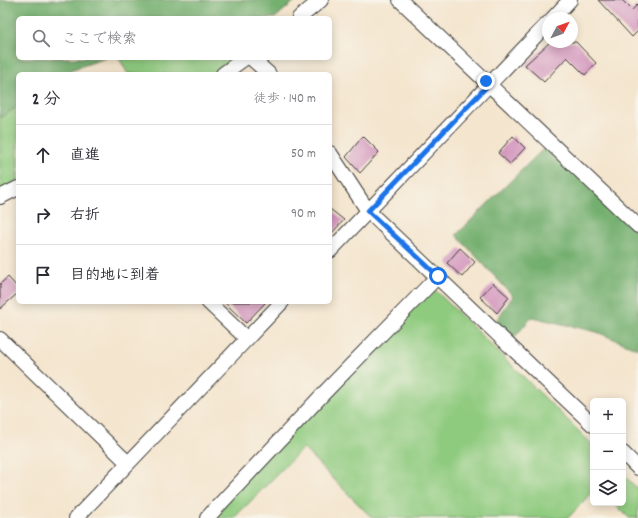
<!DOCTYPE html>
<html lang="ja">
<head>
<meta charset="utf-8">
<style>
	body { margin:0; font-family:Dekko,"Klee One",sans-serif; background:#f2f2f3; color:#2b2b33 }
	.controls { position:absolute; right:12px; bottom:12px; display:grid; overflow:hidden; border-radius:6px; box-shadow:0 2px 10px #0003 }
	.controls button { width:36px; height:36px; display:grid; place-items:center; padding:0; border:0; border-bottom:1px solid #e1e1e2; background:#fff; color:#2b2b33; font:20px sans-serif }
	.compass { position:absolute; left:542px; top:12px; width:36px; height:36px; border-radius:50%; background:#fff; box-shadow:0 2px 10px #0003; rotate:49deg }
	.stop { position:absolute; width:12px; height:12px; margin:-9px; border:3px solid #1a73e8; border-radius:50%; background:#fff }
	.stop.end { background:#1a73e8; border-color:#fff; box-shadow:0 1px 4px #0008 }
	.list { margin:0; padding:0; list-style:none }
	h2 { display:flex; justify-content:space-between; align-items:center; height:52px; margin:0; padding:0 16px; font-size:17px }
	h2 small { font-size:13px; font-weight:400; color:#7c7c81 }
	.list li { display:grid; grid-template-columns:26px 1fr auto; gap:12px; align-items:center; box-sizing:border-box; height:60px; padding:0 16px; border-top:1px solid #e1e1e2 }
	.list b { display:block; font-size:15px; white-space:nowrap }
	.list em { font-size:13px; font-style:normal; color:#7c7c81 }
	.icon { flex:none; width:22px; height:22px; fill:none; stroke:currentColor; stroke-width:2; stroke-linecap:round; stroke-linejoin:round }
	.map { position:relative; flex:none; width:638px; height:518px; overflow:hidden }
	.search { position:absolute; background:#fff; box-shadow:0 2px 10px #0003; left:16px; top:16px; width:316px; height:44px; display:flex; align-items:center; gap:10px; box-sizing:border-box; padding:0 14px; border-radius:6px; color:#7c7c81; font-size:15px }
	.panel { position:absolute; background:#fff; box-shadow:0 2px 10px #0003; left:16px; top:72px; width:316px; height:232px; border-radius:6px }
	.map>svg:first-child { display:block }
	.green { fill:#8fcb7f; stroke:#56744e }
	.forest { fill:#73af6e; stroke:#486645 }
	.building { fill:#d293bc }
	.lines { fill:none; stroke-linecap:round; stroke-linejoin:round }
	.minor-casing { stroke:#3c3a37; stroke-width:16 }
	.minor { stroke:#fff; stroke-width:14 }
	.route { stroke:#1a73e8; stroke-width:5 }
</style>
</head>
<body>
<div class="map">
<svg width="638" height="518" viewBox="0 0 638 518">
	<rect width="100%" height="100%" fill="#f7f3e8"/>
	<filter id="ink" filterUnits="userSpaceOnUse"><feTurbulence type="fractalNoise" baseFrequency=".025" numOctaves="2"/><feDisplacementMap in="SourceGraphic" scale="8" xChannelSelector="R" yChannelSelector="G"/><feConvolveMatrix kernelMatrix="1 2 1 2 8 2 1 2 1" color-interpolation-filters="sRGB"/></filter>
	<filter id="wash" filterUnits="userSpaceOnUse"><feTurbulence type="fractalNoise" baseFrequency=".012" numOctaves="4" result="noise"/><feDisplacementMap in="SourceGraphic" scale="16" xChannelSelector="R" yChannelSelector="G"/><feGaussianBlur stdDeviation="0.9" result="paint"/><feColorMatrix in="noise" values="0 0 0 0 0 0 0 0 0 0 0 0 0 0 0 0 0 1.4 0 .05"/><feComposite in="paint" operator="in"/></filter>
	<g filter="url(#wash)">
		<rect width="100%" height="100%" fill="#f4e5ce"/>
		<!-- green -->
		<path class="green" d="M 119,58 L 245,58 L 222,74 L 128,74 Z
			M 15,108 L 18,115 L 18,190 L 0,199 L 0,118 Z
			M 428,283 L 593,445 L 593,491 L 568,518 L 372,518 L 303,448 L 234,518 L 203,518 Z
			M 623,474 L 638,489 L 638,518 L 629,518 L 614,503 L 623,503 Z"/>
		<!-- forest -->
		<path class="forest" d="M 0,0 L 296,0 L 275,18 L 18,18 L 18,58 L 106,58 L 73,69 L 66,74 L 18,74 L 18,106 L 0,118 Z
			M 556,148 L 614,207 L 638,234 L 638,349 L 597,332 L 532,317 L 513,339 L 497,327 L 496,321 L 513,296 L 456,235 L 543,149 Z"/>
		<g id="blocks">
			<!-- building -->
			<path class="building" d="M 598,0 L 622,0 L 632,10 L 638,4 L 638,31 L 632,37 Z
				M 550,42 L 576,42 L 596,63 L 585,75 L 567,57 L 544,82 L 525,65 Z
				M 363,136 L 379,152 L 360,173 L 346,157 Z
				M 513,136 L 525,148 L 510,164 L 498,153 Z
				M 330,209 L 344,220 L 330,235 Z
				M 460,248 L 475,262 L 462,277 L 447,263 Z
				M 8,277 L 18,288 L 18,293 L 0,309 L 0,284 Z
				M 493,283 L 509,297 L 497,313 L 480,297 Z
				M 224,302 L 266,302 L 246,323 Z"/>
		</g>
	</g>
	<g filter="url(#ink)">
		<use href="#blocks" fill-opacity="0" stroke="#3c3a37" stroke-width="1"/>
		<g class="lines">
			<!-- minor casing -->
			<g class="minor-casing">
				<path id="minor" d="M 400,0 L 638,226
					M 299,18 L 321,0
					M 553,18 L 570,0
					M 251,58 L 269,74
					M 223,74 L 245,58
					M 330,153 L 368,211 L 593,425
					M 0,197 L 18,188
					M 330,251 L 548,23
					M 208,302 L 247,339
					M 0,339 L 128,463
					M 623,453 L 638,468
					M 76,518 L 282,302
					M 207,518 L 324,393 L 438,276"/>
			</g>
			<!-- minor -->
			<use href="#minor" class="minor"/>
		</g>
	</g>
	<g class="lines" filter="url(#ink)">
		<!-- route -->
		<path class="route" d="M 438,276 L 368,211 L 489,84 L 486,81"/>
	</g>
</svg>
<div class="controls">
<button>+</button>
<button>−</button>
<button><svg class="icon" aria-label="layers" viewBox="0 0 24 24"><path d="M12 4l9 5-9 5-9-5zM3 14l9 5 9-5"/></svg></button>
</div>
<svg class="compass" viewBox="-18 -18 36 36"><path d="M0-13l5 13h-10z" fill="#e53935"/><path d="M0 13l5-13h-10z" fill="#7c7c81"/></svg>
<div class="stop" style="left:438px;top:276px"></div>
<div class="stop end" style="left:486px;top:81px"></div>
<div class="search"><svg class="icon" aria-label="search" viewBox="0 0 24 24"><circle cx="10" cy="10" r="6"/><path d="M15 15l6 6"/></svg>ここで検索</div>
<section class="panel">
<h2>2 分<small>徒歩 · 140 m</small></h2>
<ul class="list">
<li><svg class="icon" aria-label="ahead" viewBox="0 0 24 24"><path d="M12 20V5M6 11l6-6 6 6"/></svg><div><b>直進</b></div><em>50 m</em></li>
<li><svg class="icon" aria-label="right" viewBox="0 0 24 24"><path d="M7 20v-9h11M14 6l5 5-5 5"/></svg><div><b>右折</b></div><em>90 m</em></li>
<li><svg class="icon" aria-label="arrive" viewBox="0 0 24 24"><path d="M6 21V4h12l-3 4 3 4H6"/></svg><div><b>目的地に到着</b></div></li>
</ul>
</section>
</div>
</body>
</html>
